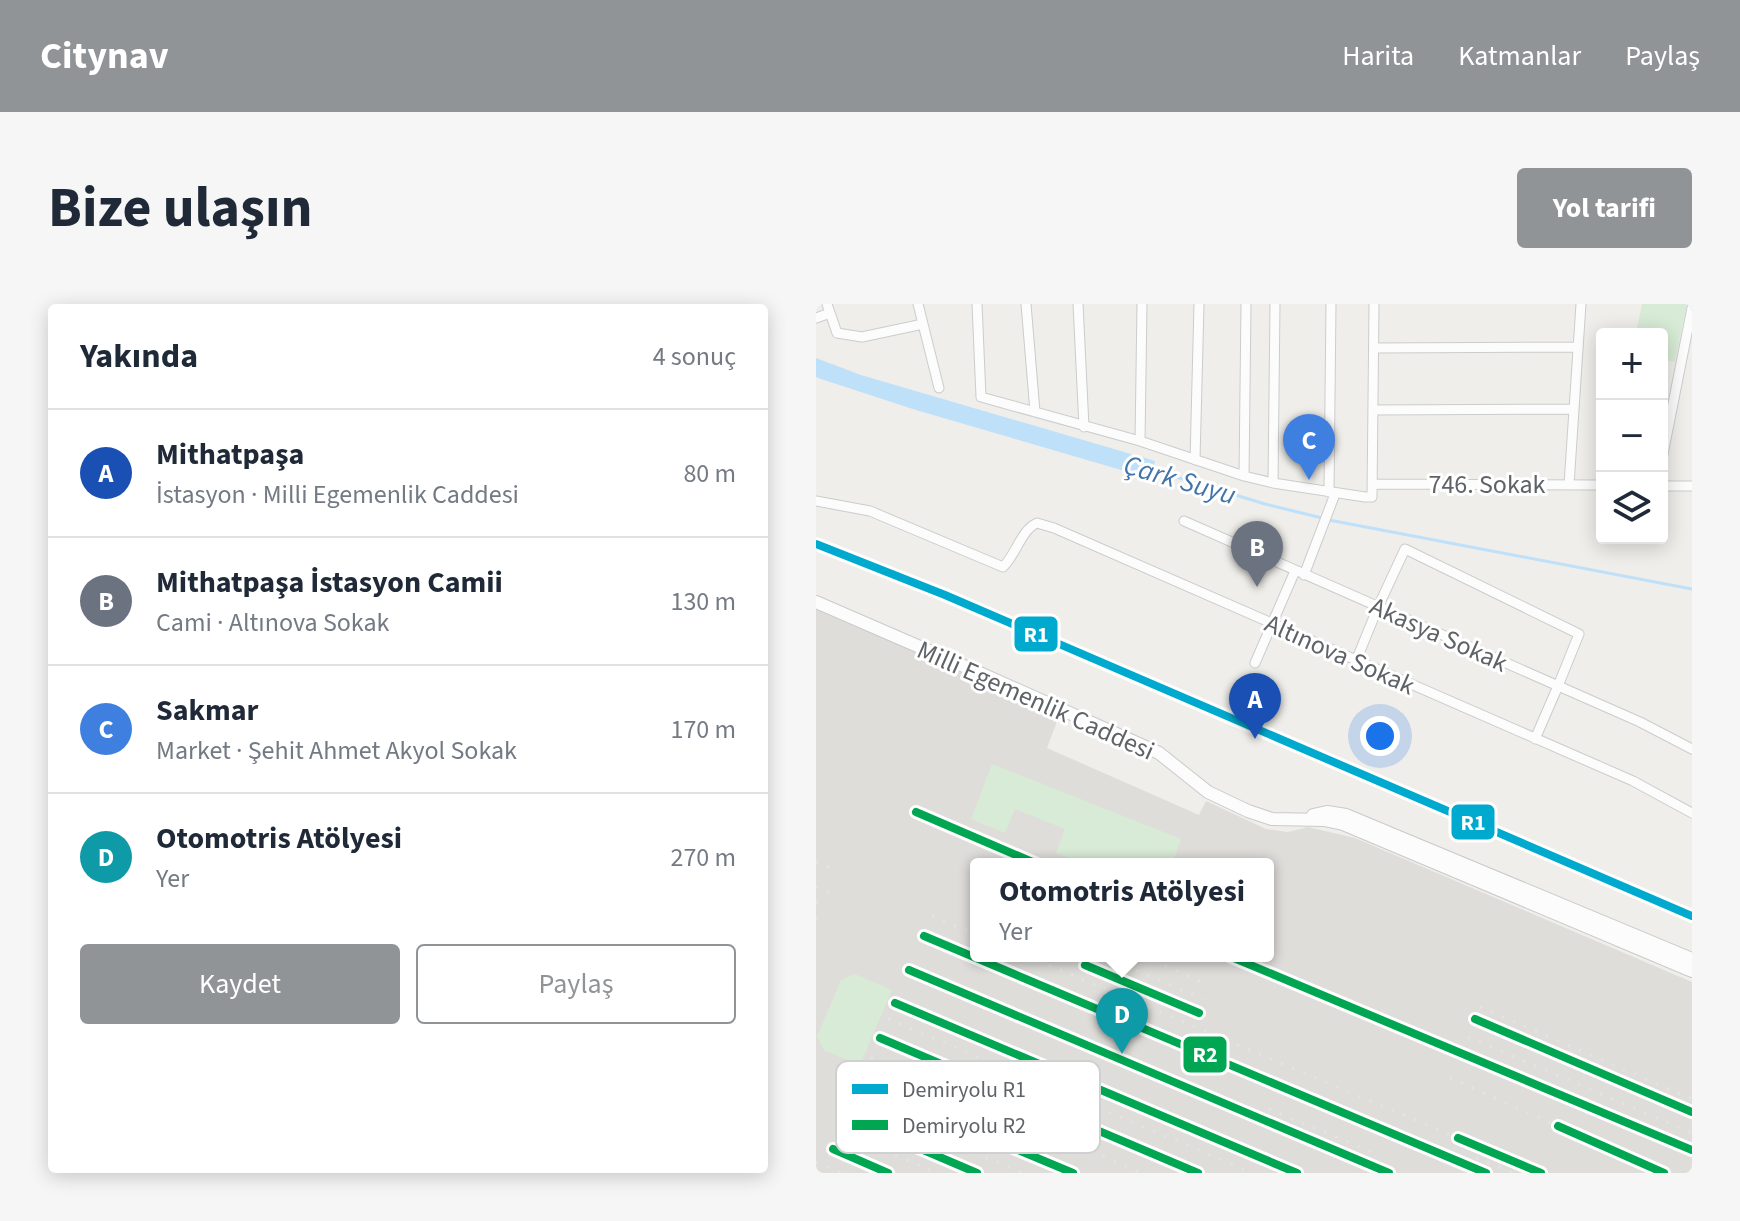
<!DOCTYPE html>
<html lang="tr">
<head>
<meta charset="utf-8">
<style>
	body { margin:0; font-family:"Source Sans 3",sans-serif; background:#f6f6f7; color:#1f2937 }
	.controls { position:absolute; right:24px; top:24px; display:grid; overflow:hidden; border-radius:8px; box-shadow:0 4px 20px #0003 }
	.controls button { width:72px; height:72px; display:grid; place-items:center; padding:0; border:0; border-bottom:2px solid #e0e1e3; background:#fff; color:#1f2937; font:40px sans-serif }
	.you { position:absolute; left:564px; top:432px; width:28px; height:28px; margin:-20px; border:6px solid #fff; border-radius:50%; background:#1a73e8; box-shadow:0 0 0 12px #1a73e833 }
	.badge { display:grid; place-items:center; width:52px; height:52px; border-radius:50%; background:#919496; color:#fff; font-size:26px; font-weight:700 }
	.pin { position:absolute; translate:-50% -66px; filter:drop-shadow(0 2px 4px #0008) }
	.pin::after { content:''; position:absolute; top:42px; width:28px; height:24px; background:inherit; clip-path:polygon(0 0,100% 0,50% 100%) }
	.popup { position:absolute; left:154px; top:554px; width:304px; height:104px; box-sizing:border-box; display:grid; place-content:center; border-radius:8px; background:#fff; filter:drop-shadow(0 2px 6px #0005); font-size:26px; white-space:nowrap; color:#747a83 }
	.popup b { font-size:30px; color:#1f2937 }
	.popup::after { content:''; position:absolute; left:50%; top:100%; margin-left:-16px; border:16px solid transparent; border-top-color:#fff }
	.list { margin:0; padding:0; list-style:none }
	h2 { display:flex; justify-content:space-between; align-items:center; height:104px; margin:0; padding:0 32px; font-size:34px }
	h2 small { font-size:26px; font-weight:400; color:#747a83 }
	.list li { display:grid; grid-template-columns:52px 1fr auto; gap:24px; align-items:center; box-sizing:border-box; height:128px; padding:0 32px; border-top:2px solid #e0e1e3 }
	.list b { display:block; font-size:30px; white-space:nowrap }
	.list p { margin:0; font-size:26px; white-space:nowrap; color:#747a83 }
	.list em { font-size:26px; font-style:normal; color:#747a83 }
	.actions { display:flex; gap:16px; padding:24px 32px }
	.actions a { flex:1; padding:18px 0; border:2px solid #919496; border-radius:8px; text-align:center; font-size:28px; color:#919496 }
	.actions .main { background:#919496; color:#fff }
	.icon { flex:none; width:44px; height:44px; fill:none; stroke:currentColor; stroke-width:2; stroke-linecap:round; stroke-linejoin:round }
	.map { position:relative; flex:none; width:876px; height:869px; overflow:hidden; border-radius:8px }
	header { display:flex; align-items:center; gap:48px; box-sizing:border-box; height:112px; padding:0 40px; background:#919496; color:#fff }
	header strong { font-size:38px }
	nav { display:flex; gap:44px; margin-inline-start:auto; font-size:28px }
	.intro { display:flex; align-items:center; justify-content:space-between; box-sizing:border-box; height:192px; padding:0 48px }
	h1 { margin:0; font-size:56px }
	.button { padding:20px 36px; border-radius:8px; background:#919496; color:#fff; font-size:28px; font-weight:700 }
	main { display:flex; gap:48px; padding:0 48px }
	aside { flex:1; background:#fff; border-radius:8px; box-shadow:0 4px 20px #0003 }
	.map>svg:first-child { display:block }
	.industrial { fill:#dfddda; fill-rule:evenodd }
	.green { fill:#d8ebd6 }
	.water { fill:#bfe0f9 }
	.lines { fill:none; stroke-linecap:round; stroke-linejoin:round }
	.stream { stroke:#bfe0f9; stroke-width:3 }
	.minor-casing { stroke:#cbcccc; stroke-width:11 }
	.secondary-casing { stroke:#cacacb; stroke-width:14 }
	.minor { stroke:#fdfcfc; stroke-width:9 }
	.secondary { stroke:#fdfcfc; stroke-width:12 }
	.rail { stroke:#e4e4e4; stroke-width:3; stroke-dasharray:2 10; stroke-linecap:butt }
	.rail-1-casing { stroke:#fff; stroke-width:14 }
	.rail-2-casing { stroke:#fff; stroke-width:14 }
	.rail-1 { stroke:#00a9ce; stroke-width:8 }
	.rail-2 { stroke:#00a651; stroke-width:8 }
	.labels { text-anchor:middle; stroke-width:6; stroke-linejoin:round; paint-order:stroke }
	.street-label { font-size:26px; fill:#5f6368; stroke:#fff }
	.water-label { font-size:28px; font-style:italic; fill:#4174aa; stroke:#fff }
	.key { fill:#fff; stroke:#cfd0d2; stroke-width:2 }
	.key-label { font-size:22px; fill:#5f6368 }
	.line-badge { stroke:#fff; stroke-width:3 }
	.badge-label { font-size:22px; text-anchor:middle; font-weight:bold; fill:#fff }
</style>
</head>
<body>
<header>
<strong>Citynav</strong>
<nav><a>Harita</a><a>Katmanlar</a><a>Paylaş</a></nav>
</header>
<div class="intro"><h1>Bize ulaşın</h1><a class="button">Yol tarifi</a></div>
<main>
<aside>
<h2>Yakında<small>4 sonuç</small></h2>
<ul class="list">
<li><span class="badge" style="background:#1a4fb4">A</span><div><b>Mithatpaşa</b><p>İstasyon · Milli Egemenlik Caddesi</p></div><em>80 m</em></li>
<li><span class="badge" style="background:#6b7280">B</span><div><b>Mithatpaşa İstasyon Camii</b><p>Cami · Altınova Sokak</p></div><em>130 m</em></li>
<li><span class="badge" style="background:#3f7fe0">C</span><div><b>Sakmar</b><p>Market · Şehit Ahmet Akyol Sokak</p></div><em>170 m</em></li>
<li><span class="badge" style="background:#0f9aa8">D</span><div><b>Otomotris Atölyesi</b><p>Yer</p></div><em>270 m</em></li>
</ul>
<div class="actions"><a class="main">Kaydet</a><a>Paylaş</a></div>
</aside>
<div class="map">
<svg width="876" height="869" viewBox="0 0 876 869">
	<rect width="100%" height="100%" fill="#efeeea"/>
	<!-- industrial -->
	<path class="industrial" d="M 0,306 L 144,367 L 243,412 L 231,444 L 383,511 L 390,497 L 450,525 L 472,528 L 492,523 L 539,534 L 876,678 L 876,869 L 0,869 ZM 160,560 L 452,560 L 452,652 L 160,652 Z"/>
	<!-- green -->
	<path class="green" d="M 826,0 L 871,0 L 859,58 L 846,56 L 846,30 L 820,30 Z
		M 176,460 L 365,535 L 356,560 L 268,560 L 240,549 L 249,525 L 199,505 L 189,529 L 155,515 Z
		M 39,670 L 76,686 L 44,761 L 8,746 L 1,733 L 25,676 Z"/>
	<!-- water -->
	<path class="water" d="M 0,54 L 45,71 L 315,150 L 318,154 L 323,152 L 339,157 L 336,175 L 100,106 L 5,75 L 0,73 Z"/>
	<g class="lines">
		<!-- stream -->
		<path class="stream" d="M 337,166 L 449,200 L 506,214
			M 513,216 L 876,285"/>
		<!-- minor casing -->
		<g class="minor-casing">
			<path id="minor" d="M 11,0 L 21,29 L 46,33 L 107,20
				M 102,0 L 123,84
				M 161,0 L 165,93 L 324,137 L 428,172 L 457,179 L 549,193 L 556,193 L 558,0
				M 210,0 L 219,108
				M 262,0 L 268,123
				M 0,14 L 14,9
				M 558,44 L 762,43
				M 557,106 L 758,105
				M 324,137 L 326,0
				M 846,155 L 876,4
				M 379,156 L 383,0
				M 428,172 L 430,0
				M 457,179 L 459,0
				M 556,180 L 786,181
				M 753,181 L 765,0
				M 846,182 L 876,182
				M 513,188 L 515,0
				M 0,197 L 54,207 L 187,263 C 200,251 205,226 221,219 L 238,224 L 817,477 L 876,509
				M 368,217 L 824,418 L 876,445
				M 488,271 L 519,190
				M 540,357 L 562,303 L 589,245 L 763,330 L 742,382 L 719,435
				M 439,359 L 479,267"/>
		</g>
		<!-- secondary casing -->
		<g class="secondary-casing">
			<path id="secondary" d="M 0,298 L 157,366 L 343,449 L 392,488 L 432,507 L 456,515 L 508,516 L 527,520 L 876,667
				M 497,511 L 511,508 L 530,511 L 876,655"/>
		</g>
		<!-- minor -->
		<use href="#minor" class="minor"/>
		<!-- secondary -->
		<use href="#secondary" class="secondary"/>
		<!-- rail -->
		<path class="rail" d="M 100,508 L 221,560
			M 0,558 L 22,567
			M 0,583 L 13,588
			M 0,598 L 7,601
			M 116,612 L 160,630
			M 0,614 L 2,615
			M 108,632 L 670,869
			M 211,652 L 725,869
			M 287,652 L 387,695
			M 327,652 L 392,681
			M 391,652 L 421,665
			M 413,652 L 876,846
			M 269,661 L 383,709
			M 93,666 L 573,869
			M 79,699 L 481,869
			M 664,703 L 876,795
			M 72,715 L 437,869
			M 659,715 L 876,808
			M 652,733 L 876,829
			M 64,734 L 382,869
			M 55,754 L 326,869
			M 634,774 L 848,869
			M 45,780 L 257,869
			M 37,797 L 207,869
			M 453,805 L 563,851
			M 30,813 L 161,869
			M 24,828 L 122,869
			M 17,845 L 72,869
			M 660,854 L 697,869
			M 0,858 L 26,869"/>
		<!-- rail-1 casing -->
		<g class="rail-1-casing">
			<path id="rail-1" d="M 0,240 L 129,291 L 876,612"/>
		</g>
		<!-- rail-2 casing -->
		<g class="rail-2-casing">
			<path id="rail-2" d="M 100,508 L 221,560
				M 108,632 L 670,869
				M 413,652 L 876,846
				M 269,661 L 383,709
				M 93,666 L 573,869
				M 79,699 L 481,869
				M 659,715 L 876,808
				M 64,734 L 382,869
				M 45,780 L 257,869
				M 30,813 L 161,869
				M 742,822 L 848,869
				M 642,834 L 725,869
				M 17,845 L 72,869"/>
		</g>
		<!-- rail-1 -->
		<use href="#rail-1" class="rail-1"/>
		<!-- rail-2 -->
		<use href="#rail-2" class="rail-2"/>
	</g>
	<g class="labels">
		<!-- street labels -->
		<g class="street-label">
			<text x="671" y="189">746. Sokak</text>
			<text transform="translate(623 330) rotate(24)" y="9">Akasya Sokak</text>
			<text transform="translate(524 350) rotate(24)" y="9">Altınova Sokak</text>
			<text transform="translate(220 396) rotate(24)" y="9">Milli Egemenlik Caddesi</text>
		</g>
		<!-- water labels -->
		<g class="water-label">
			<text transform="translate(364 175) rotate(16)" y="10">Çark Suyu</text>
		</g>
	</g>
	<!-- legend -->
	<rect x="20" y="757" width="264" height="92" rx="12" class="key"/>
	<rect x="36" y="780" width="36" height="10" fill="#00a9ce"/>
	<rect x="36" y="816" width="36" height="10" fill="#00a651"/>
	<g class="key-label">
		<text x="86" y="793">Demiryolu R1</text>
		<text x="86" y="829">Demiryolu R2</text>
	</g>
	<g class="line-badge">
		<rect x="197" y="311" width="46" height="38" rx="8" fill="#00a9ce"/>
		<rect x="634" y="499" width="46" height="38" rx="8" fill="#00a9ce"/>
		<rect x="366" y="731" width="46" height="39" rx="8" fill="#00a651"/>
	</g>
	<g class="badge-label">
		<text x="220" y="338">R1</text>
		<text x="657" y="526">R1</text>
		<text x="389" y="758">R2</text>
	</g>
</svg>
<div class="controls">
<button>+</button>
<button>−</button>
<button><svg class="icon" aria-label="layers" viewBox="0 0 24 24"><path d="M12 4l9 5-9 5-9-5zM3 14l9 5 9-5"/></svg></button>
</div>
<div class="you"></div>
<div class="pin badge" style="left:439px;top:435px;background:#1a4fb4">A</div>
<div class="pin badge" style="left:441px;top:283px;background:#6b7280">B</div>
<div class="pin badge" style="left:493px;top:176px;background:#3f7fe0">C</div>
<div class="pin badge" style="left:306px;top:750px;background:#0f9aa8">D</div>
<div class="popup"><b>Otomotris Atölyesi</b>Yer</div>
</div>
</main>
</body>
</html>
